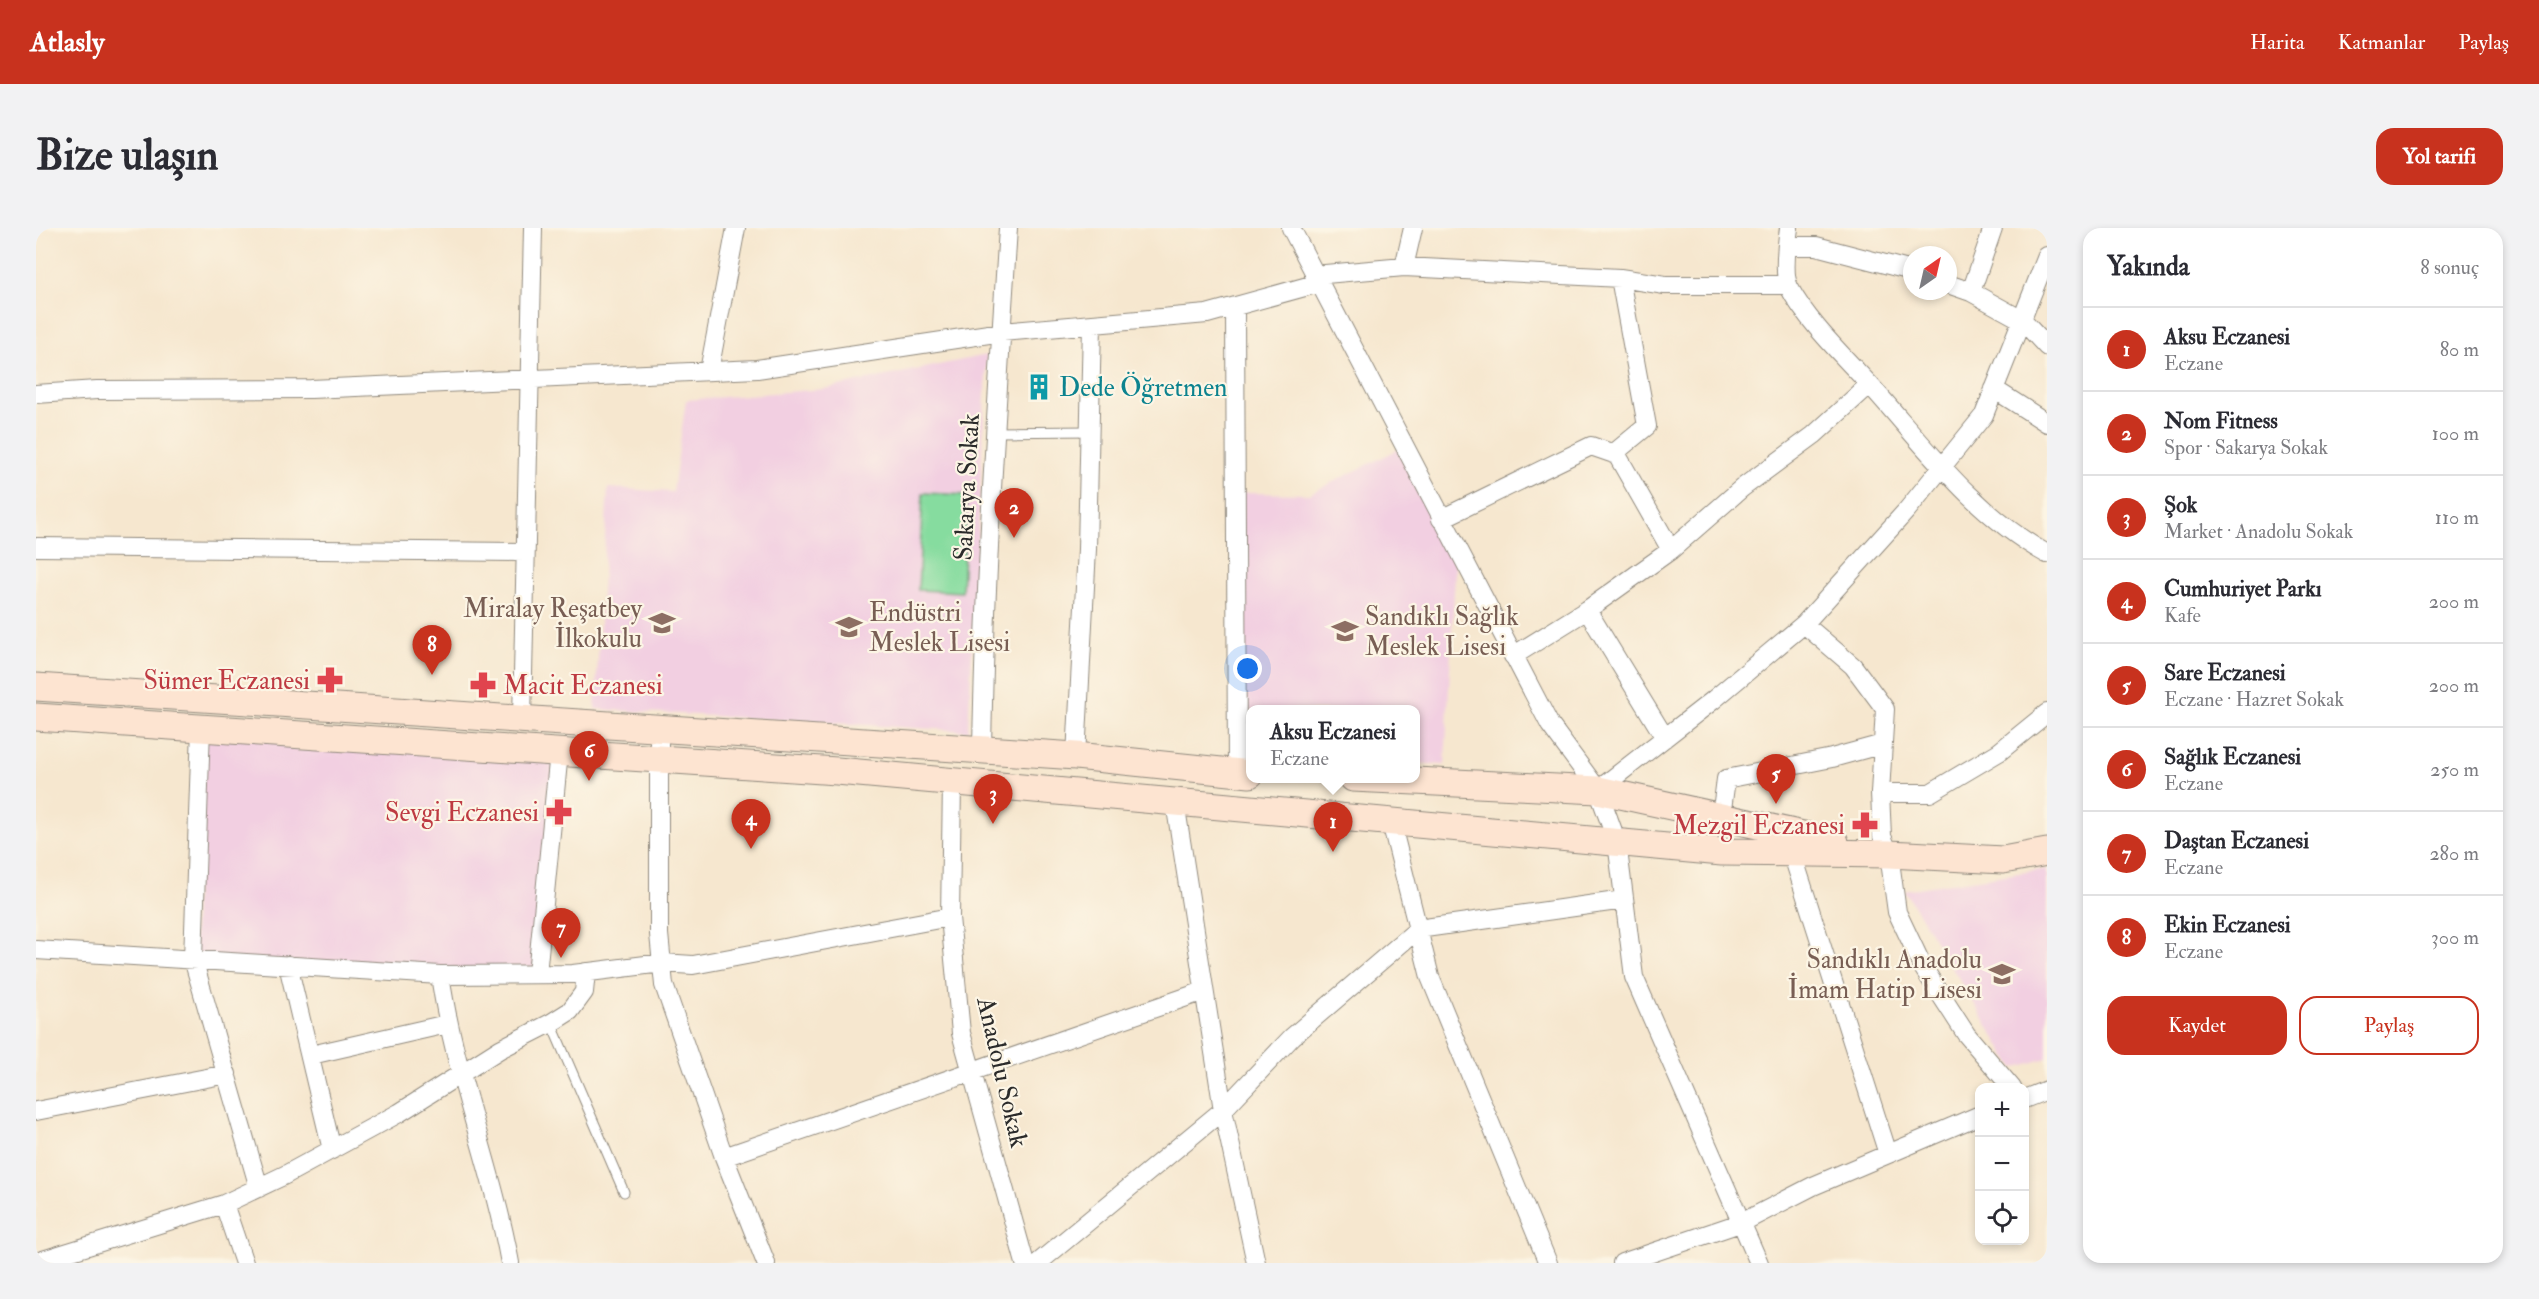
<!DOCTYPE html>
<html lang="tr">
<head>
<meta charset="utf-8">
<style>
	body { margin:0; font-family:"IM FELL Double Pica",serif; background:#f2f2f3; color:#2b2b33 }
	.controls { position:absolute; right:18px; bottom:18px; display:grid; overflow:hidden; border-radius:12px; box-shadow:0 3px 9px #0003 }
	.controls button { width:54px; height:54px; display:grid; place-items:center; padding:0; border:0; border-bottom:2px solid #e1e1e2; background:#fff; color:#2b2b33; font:30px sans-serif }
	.compass { position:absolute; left:1867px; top:18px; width:54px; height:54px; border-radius:50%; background:#fff; box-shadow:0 3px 9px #0003; rotate:34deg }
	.you { position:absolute; left:1212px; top:441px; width:21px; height:21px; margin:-15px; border:4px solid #fff; border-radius:50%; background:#1a73e8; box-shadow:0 0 0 9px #1a73e833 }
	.badge { display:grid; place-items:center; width:39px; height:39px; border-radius:50%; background:#c8321e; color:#fff; font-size:20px; font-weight:700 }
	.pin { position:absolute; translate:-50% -50px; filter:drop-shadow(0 2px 3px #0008) }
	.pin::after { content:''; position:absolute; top:32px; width:21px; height:18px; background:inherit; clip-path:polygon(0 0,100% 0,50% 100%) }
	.popup { position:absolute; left:1210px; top:477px; width:174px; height:78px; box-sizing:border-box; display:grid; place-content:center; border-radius:12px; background:#fff; filter:drop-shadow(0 2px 4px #0005); font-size:20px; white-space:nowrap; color:#7c7c81 }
	.popup b { font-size:22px; color:#2b2b33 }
	.popup::after { content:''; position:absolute; left:50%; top:100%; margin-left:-12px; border:12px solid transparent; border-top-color:#fff }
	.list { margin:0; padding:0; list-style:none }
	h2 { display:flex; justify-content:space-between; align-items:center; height:78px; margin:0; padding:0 24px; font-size:26px }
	h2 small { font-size:20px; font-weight:400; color:#7c7c81 }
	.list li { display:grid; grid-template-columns:39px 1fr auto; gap:18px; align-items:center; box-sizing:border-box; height:84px; padding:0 24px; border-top:2px solid #e1e1e2 }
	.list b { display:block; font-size:22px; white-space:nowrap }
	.list p { margin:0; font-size:20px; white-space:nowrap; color:#7c7c81 }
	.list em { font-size:20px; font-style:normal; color:#7c7c81 }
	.actions { display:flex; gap:12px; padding:18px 24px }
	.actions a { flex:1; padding:14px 0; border:2px solid #c8321e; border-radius:18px; text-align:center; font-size:21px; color:#c8321e }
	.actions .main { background:#c8321e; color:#fff }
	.icon { flex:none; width:33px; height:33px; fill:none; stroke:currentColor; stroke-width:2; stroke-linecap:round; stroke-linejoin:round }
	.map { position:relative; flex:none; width:2011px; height:1035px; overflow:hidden; border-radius:18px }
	header { display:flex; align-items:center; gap:36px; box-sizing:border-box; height:84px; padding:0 30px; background:#c8321e; color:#fff }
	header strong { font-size:28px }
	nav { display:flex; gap:33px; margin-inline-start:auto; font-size:21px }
	.intro { display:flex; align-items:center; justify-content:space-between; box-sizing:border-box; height:144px; padding:0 36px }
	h1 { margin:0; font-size:42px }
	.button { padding:15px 27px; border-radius:18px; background:#c8321e; color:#fff; font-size:21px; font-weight:700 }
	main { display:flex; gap:36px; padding:0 36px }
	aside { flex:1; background:#fff; border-radius:18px; box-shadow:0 3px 9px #0003 }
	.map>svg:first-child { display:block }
	.built { fill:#f2cfe1 }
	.green { fill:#86dc9f; stroke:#588465; stroke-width:1.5 }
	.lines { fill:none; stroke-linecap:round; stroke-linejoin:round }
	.lane-casing { stroke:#90897d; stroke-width:11 }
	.street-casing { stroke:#90897d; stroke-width:20 }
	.secondary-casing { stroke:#90897d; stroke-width:29 }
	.lane { stroke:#fff; stroke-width:9 }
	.street { stroke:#fff; stroke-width:18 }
	.secondary { stroke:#fde4d1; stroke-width:27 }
	.labels { text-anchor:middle; stroke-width:4.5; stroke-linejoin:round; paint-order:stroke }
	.culture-label { font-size:26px; fill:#0d838f; stroke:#fcf5e5; text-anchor:start }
	.street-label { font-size:26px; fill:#2b2b2b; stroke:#fcf5e5 }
	.education-label { font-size:26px; fill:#785e54; stroke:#fcf5e5; text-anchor:end }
	.health-label { font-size:26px; fill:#be3a42; stroke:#fcf5e5; text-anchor:end }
</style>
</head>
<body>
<header>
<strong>Atlasly</strong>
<nav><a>Harita</a><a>Katmanlar</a><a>Paylaş</a></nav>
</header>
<div class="intro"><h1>Bize ulaşın</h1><a class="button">Yol tarifi</a></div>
<main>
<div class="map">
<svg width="2011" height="1035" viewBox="0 0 2011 1035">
	<rect width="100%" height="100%" fill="#fcf5e5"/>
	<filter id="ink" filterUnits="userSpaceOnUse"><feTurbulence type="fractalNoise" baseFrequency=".0167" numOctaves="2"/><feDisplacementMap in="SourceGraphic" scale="12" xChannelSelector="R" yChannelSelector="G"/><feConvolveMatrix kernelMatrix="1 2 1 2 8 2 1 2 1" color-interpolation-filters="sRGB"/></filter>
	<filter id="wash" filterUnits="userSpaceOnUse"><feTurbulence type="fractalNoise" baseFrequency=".008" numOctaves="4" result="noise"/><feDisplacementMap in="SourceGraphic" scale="24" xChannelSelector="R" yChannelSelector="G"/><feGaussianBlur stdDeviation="1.35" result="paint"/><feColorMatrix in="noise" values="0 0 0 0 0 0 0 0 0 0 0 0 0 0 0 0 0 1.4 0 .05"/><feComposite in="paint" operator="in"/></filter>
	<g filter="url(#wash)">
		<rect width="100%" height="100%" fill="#f6e7cf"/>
		<!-- built -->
		<path class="built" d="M 951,127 L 932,503 L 559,481 L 572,260 L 637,264 L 650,172 L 788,161 Z
			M 1363,221 L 1420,325 L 1409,537 L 1380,535 L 1380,482 L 1214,482 L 1214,525 L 1199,524 L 1206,265 L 1273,266 Z
			M 165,500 L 523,524 L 501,746 L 157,731 Z
			M 2011,641 L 2011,830 L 1978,840 L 1868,662 Z"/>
		<!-- green -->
		<path class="green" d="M 887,265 L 931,267 L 926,364 L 882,362 Z"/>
	</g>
	<g filter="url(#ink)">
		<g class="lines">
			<!-- lane casing -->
			<g class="lane-casing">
				<path id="lane" d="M 958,204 L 1054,203
					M 515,795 L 588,964"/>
			</g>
			<!-- street casing -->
			<g class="street-casing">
				<path id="street" d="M 1255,0 L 1514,497 L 1562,562 L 1581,614 L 1598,749 L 1723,1035
					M 1753,0 C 1751,14 1747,47 1753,59 C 1769,91 1809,130 1834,157 C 1889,218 1938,286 2011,326
					M 1751,18 L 1780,18 L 1876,43
					M 1368,39 L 1377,0
					M 1278,47 L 1368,39 L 1584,50 L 1629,57 L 1752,57
					M 1912,56 L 1935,64 L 1986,92 L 2011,119
					M 1935,64 L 1957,0
					M 1199,78 L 1201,545
					M 673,143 L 700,0
					M 1958,161 L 2011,195
					M 0,166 L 61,162 L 275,161 L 721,141 L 966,104 L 1171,86 L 1283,55
					M 1577,226 L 1611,198 L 1584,50
					M 1405,291 L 1555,218 L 1581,227 L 1635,322
					M 0,319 L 489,324
					M 1551,382 L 1629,510
					M 1768,396 L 1817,438 L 1849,481 L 1844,565 L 1846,608 L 1853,626 L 1861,684 L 1888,741 L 1930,806 L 1976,860
					M 1477,428 L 1551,382 L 1635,322 L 1706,260 L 1778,207 L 1833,157
					M 486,491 L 497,0
					M 165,500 L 157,731 L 223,960
					M 623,500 L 623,706 L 628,757 L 688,929 L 730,1035
					M 946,521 C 949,347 961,174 972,0
					M 1040,528 L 1051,321 L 1056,96
					M 916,554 L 914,689 L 925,805 L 989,1035
					M 1562,562 L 1676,473 L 1768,396 L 1871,282 L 1948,187 L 2011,28
					M 1844,565 L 1894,565 L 1963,524 L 2011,485
					M 1139,574 L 1187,882 L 1220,1035
					M 1685,589 L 1690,551 L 1796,530 L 1847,516
					M 1355,594 L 1394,749 L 1512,1035
					M 1756,625 L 1852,926
					M 0,722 L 404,747 L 537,746 L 626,735 L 657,737 L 914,689
					M 252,737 L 296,922
					M 501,746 L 523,524
					M 404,747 C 418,845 456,937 474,1035
					M 275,827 L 411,796
					M 1988,871 L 2011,862
					M 0,883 L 191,846
					M 688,929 L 1168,763
					M 188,976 L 208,1035
					M 0,1034 L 188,976 L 249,947 L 363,885 L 464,821 L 515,795 L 534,783 L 548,764 L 550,744
					M 1002,1035 L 1187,882 L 1256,809 L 1382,701 L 1588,672
					M 1586,1035 L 1707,994 L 1777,958 L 1944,887"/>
			</g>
			<!-- secondary casing -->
			<g class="secondary-casing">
				<path id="secondary" d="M 0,459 L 1040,528 L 1214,546
					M 0,489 L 801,543 L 1686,624 L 1853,626 L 1967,632 L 2011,624
					M 1317,550 L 1562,562 L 1799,614"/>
			</g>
			<!-- lane -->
			<use href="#lane" class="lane"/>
			<!-- street -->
			<use href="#street" class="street"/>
			<!-- secondary -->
			<use href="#secondary" class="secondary"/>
		</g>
	</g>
	<!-- icons -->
	<defs>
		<g id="building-bare" transform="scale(2.07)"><path d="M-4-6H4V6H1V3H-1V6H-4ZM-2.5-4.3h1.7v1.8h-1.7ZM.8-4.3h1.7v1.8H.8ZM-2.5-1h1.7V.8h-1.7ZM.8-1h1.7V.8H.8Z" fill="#0f9aa8" stroke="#fcf5e5" stroke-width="2.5" paint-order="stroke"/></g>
		<g id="school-bare" transform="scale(2.07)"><path d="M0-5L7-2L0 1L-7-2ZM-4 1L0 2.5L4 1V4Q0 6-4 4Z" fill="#8d6e63" stroke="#fcf5e5" stroke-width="2.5" paint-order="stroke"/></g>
		<g id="pharmacy-bare" transform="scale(2.07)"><path d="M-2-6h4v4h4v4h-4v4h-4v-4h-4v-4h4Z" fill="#e0444e" stroke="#fcf5e5" stroke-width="2.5" paint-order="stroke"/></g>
	</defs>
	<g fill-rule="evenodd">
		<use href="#building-bare" x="1003" y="159"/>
		<use href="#school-bare" x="626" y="395"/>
		<use href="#school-bare" x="813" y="399"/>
		<use href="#school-bare" x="1309" y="403"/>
		<use href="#pharmacy-bare" x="294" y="452"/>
		<use href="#pharmacy-bare" x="447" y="457"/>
		<use href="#pharmacy-bare" x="523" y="584"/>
		<use href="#pharmacy-bare" x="1829" y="597"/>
		<use href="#school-bare" x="1966" y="746"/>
	</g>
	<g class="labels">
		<!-- culture labels -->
		<g class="culture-label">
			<text x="1023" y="168">Dede Öğretmen</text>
		</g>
		<!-- street labels -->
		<g class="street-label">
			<text transform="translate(930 259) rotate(-87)" y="9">Sakarya Sokak</text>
			<text transform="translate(967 844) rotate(77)" y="9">Anadolu Sokak</text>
		</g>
		<!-- education labels -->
		<g class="education-label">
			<text x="606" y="389">Miralay Reşatbey<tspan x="606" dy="30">İlkokulu</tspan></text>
			<text x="833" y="393" text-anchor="start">Endüstri<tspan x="833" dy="30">Meslek Lisesi</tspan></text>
			<text x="1329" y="397" text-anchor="start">Sandıklı Sağlık<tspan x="1329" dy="30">Meslek Lisesi</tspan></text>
			<text x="1946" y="740">Sandıklı Anadolu<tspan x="1946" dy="30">İmam Hatip Lisesi</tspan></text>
		</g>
		<!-- health labels -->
		<g class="health-label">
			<text x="274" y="461">Sümer Eczanesi</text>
			<text x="467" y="466" text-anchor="start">Macit Eczanesi</text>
			<text x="503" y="593">Sevgi Eczanesi</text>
			<text x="1809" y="606">Mezgil Eczanesi</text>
		</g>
	</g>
</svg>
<div class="controls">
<button>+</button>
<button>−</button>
<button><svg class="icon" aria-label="locate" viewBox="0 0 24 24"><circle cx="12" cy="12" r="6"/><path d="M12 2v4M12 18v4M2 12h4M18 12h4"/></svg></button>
</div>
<svg class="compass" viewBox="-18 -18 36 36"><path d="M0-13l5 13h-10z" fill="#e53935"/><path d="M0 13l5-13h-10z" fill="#7c7c81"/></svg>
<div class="you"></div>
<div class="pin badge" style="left:1297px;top:624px">1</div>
<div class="popup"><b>Aksu Eczanesi</b>Eczane</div>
<div class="pin badge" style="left:978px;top:310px">2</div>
<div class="pin badge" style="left:957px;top:596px">3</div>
<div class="pin badge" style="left:715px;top:621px">4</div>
<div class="pin badge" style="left:1740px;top:576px">5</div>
<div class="pin badge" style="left:553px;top:553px">6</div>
<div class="pin badge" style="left:525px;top:730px">7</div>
<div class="pin badge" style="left:396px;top:447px">8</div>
</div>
<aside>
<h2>Yakında<small>8 sonuç</small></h2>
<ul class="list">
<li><span class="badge">1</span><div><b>Aksu Eczanesi</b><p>Eczane</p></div><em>80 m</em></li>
<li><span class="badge">2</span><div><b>Nom Fitness</b><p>Spor · Sakarya Sokak</p></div><em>100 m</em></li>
<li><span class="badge">3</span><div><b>Şok</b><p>Market · Anadolu Sokak</p></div><em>110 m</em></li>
<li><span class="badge">4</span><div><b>Cumhuriyet Parkı</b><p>Kafe</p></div><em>200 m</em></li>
<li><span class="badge">5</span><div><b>Sare Eczanesi</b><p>Eczane · Hazret Sokak</p></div><em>200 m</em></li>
<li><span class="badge">6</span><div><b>Sağlık Eczanesi</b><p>Eczane</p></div><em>250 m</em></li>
<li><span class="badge">7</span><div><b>Daştan Eczanesi</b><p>Eczane</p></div><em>280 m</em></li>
<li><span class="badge">8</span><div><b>Ekin Eczanesi</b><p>Eczane</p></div><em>300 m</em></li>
</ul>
<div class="actions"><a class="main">Kaydet</a><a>Paylaş</a></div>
</aside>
</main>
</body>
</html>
